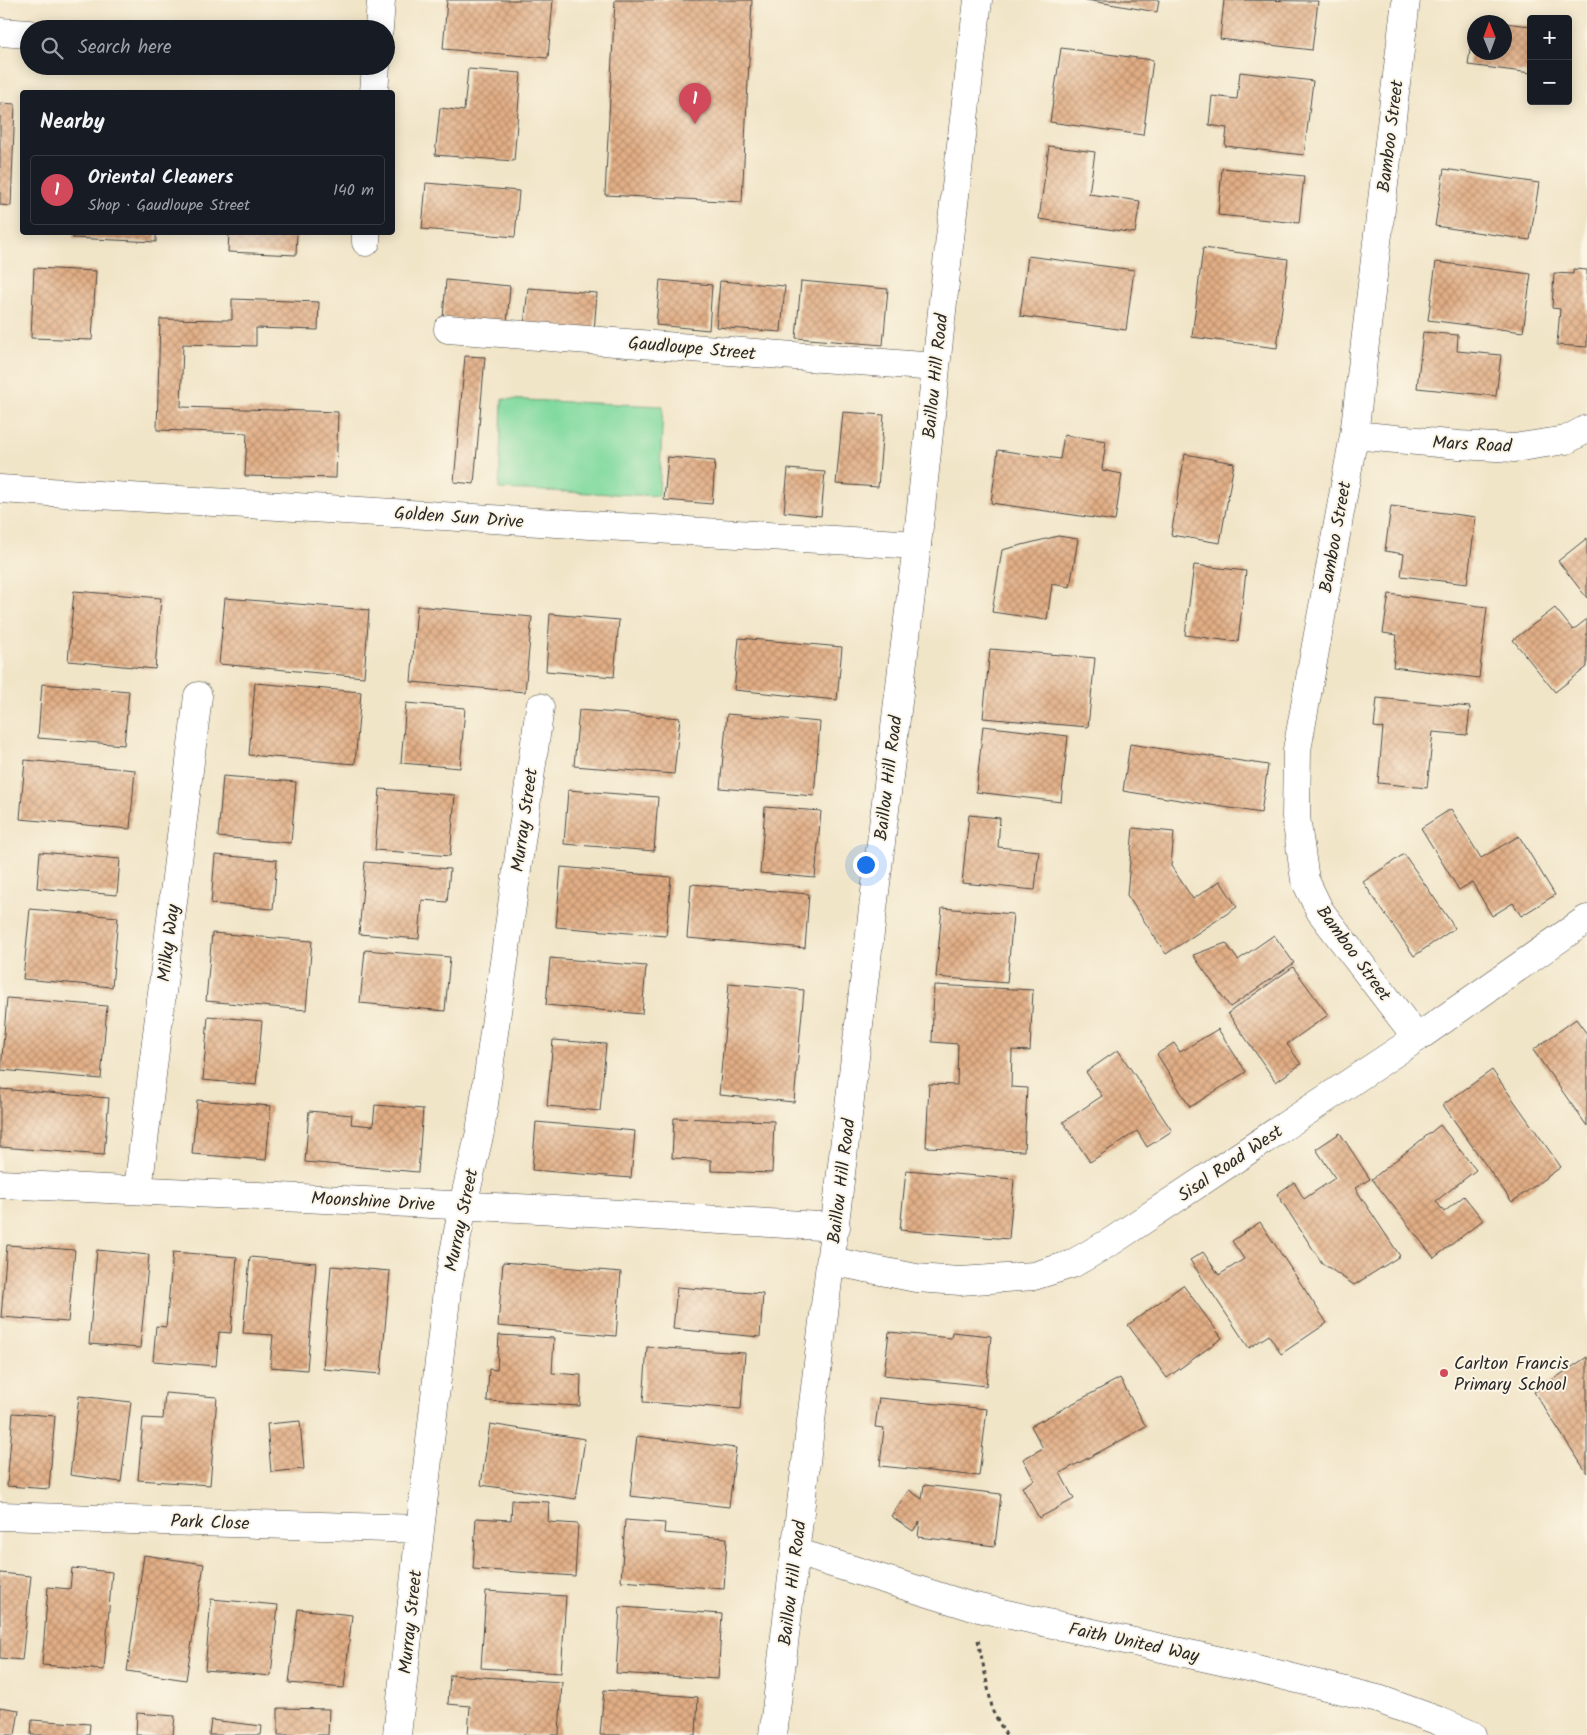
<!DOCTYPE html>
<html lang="en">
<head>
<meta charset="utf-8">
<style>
	body { margin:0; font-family:Kalam,sans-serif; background:#242831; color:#f1f3f6 }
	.controls { position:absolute; right:15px; top:15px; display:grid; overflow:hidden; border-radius:5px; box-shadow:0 2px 12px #0003 }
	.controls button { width:45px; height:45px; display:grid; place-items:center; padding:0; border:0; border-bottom:1px solid #363941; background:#171b24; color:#f1f3f6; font:25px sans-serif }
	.compass { position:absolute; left:1467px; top:15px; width:45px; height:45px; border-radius:50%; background:#171b24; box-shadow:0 2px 12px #0003; rotate:359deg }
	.you { position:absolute; left:865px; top:864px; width:18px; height:18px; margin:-12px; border:4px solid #fff; border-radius:50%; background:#1a73e8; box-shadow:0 0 0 8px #1a73e833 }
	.badge { display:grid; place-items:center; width:32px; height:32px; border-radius:50%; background:#d1495b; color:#fff; font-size:16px; font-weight:700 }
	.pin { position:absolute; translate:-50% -41px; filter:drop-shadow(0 1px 2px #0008) }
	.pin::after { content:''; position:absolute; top:26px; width:18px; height:15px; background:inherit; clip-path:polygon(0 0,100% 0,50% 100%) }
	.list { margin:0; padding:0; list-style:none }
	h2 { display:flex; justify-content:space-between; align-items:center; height:65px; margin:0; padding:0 20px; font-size:21px }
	h2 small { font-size:16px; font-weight:400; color:#9ea1a6 }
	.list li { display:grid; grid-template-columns:32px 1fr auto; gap:15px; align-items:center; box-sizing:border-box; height:70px; margin:0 10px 10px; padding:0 10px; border:1px solid #363941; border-radius:5px }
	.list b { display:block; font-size:19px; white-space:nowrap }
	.list p { margin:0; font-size:16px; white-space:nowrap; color:#9ea1a6 }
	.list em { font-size:16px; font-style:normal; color:#9ea1a6 }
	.icon { flex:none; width:28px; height:28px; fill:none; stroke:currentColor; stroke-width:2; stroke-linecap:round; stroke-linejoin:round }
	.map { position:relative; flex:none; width:1587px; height:1735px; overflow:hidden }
	.search { position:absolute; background:#171b24; box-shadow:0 2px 12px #0003; left:20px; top:20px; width:375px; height:55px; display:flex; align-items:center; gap:12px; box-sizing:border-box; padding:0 18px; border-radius:28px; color:#9ea1a6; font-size:19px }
	.panel { position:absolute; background:#171b24; box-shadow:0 2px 12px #0003; left:20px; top:90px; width:375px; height:145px; border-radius:5px }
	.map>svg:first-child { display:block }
	.green { fill:#81da9f; stroke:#568265 }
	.building { fill:url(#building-cross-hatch) }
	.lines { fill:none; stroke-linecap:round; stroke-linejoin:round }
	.street-casing { stroke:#494743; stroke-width:29 }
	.secondary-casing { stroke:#494743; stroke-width:29 }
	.path { stroke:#494743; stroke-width:3; stroke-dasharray:4 4; stroke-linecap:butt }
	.street { stroke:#fff; stroke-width:28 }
	.secondary { stroke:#fff; stroke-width:28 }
	.poi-dot { fill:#d1495b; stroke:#fcf5e5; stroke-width:2 }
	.labels { text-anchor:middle; stroke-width:4; stroke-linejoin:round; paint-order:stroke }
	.street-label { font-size:18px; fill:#2b2b2b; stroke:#fcf5e5 }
	.poi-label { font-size:18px; fill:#2b2b2b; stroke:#fcf5e5; text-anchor:start }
</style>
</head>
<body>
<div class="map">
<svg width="1587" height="1735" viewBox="0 0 1587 1735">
	<defs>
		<pattern id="building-cross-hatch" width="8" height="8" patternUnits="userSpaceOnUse" patternTransform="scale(1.25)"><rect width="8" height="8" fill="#e2ae85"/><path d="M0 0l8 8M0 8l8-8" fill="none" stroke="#b78e6d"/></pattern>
	</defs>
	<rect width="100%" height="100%" fill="#fcf5e5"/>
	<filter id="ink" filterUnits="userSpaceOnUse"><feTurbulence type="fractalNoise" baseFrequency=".02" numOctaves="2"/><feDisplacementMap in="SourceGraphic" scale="10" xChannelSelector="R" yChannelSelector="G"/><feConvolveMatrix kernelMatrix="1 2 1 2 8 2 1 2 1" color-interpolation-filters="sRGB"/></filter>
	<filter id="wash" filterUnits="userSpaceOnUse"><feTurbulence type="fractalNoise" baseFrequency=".0096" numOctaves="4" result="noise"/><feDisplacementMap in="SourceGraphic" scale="20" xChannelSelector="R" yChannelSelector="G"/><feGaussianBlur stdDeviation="1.12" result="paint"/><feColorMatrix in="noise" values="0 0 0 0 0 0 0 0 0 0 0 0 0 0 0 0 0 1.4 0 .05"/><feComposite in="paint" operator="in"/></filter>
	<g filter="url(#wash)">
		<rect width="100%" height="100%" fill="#f1e5c8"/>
		<!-- green -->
		<path class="green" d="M 502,399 L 663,406 L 659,496 L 499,489 Z"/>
		<g id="blocks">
			<!-- building -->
			<path class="building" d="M 447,0 L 553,0 L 548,58 L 443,49 Z
				M 615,0 L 752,0 L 742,202 L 605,195 Z
				M 1086,0 L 1159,0 L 1157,12 Z
				M 1224,0 L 1318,1 L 1312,50 L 1220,39 Z
				M 1504,23 L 1531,26 L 1531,73 L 1468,65 L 1473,27 L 1474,52 L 1504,52 Z
				M 1061,48 L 1153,60 L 1143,135 L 1050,122 Z
				M 468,69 L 521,73 L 514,161 L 435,155 L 440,108 L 464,111 Z
				M 1240,72 L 1313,81 L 1304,155 L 1225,146 L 1227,128 L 1209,125 L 1212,96 L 1237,99 Z
				M 0,103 L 15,104 L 11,206 L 0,205 Z
				M 1049,146 L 1095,152 L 1089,194 L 1140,201 L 1135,233 L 1039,219 Z
				M 1222,168 L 1304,176 L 1299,223 L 1218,215 Z
				M 1444,169 L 1539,183 L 1530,240 L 1435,226 Z
				M 426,183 L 519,191 L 515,237 L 422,229 Z
				M 74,232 L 156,232 L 156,242 L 73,238 Z
				M 229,232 L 297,232 L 296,255 L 228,252 Z
				M 1203,248 L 1288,259 L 1277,348 L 1192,337 Z
				M 1028,256 L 1134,270 L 1126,330 L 1020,316 Z
				M 1436,262 L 1531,274 L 1523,332 L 1428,320 Z
				M 34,268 L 96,271 L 92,340 L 31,338 Z
				M 1573,269 L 1587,270 L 1587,347 L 1557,345 L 1560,309 L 1552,308 L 1554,273 L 1573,274 Z
				M 446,280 L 510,286 L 507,324 L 443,318 Z
				M 660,280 L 712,285 L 709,330 L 656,325 Z
				M 720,281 L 785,286 L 781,332 L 716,327 Z
				M 801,281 L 888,289 L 883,345 L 796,338 Z
				M 528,288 L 597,293 L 594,332 L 524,326 Z
				M 232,299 L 319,302 L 318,330 L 256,328 L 256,346 L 183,344 L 181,407 L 338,412 L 336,478 L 245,476 L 247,433 L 157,430 L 160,319 L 232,320 Z
				M 1423,332 L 1458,335 L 1457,351 L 1501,355 L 1496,396 L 1417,388 Z
				M 465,356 L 485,357 L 474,484 L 454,482 Z
				M 843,412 L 884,415 L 878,487 L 836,484 Z
				M 1064,435 L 1106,441 L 1102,470 L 1122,474 L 1115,521 L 991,503 L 998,450 L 1060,459 Z
				M 1185,454 L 1234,463 L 1220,543 L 1171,535 Z
				M 668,457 L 715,461 L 712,504 L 664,500 Z
				M 788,469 L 825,472 L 821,516 L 784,512 Z
				M 1391,506 L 1476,517 L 1467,584 L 1401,576 L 1404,554 L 1385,551 Z
				M 1058,536 L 1078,539 L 1070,587 L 1052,584 L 1047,620 L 992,612 L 1002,550 Z
				M 1587,538 L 1587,598 L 1558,561 Z
				M 1194,565 L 1246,571 L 1238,642 L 1185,635 Z
				M 74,591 L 161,598 L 155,669 L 68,661 Z
				M 1389,594 L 1487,607 L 1479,678 L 1393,667 L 1397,635 L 1383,633 Z
				M 225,598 L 369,610 L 364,677 L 219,664 Z
				M 417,606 L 532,617 L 525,692 L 411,682 Z
				M 1555,608 L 1573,630 L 1587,619 L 1587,667 L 1555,692 L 1513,640 Z
				M 550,614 L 619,620 L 614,677 L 546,671 Z
				M 739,638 L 842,647 L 837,700 L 734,690 Z
				M 990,649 L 1095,658 L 1088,727 L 983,718 Z
				M 255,683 L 361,692 L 355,764 L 249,755 Z
				M 42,684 L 129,691 L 124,745 L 38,738 Z
				M 1377,698 L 1470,707 L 1467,735 L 1433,732 L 1427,788 L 1378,783 L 1383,728 L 1374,727 Z
				M 406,703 L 465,708 L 460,768 L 401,763 Z
				M 579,710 L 680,718 L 674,774 L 574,766 Z
				M 727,714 L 820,722 L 814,796 L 720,788 Z
				M 983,726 L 1068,736 L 1061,802 L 976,792 Z
				M 1130,744 L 1268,765 L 1261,813 L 1123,791 Z
				M 25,760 L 135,770 L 130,829 L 20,819 Z
				M 223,776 L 296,782 L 291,843 L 218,837 Z
				M 380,789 L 455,795 L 450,856 L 375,850 Z
				M 568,790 L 658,797 L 654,851 L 564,844 Z
				M 765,807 L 821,811 L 815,878 L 760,873 Z
				M 1451,809 L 1481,858 L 1519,836 L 1555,895 L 1521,916 L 1513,903 L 1492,916 L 1472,882 L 1459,890 L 1421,828 Z
				M 969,815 L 1000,818 L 998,847 L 1039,851 L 1035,890 L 962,883 Z
				M 1133,828 L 1174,832 L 1171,866 L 1193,899 L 1220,881 L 1237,907 L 1166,954 L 1127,895 Z
				M 40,852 L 120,859 L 117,895 L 37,888 Z
				M 1404,854 L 1455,928 L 1414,956 L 1363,882 Z
				M 215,855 L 277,860 L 273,909 L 211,904 Z
				M 365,862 L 450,869 L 447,902 L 422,900 L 419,939 L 359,934 Z
				M 561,867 L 671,877 L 666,936 L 556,927 Z
				M 691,884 L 809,894 L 805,948 L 687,938 Z
				M 942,908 L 1013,914 L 1007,983 L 936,977 Z
				M 30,909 L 118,917 L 112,987 L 23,979 Z
				M 212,933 L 312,941 L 306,1010 L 206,1001 Z
				M 1274,935 L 1294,963 L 1230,1007 L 1193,955 L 1226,943 L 1238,960 Z
				M 365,950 L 450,957 L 445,1011 L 360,1003 Z
				M 550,958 L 646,966 L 642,1014 L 546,1005 Z
				M 1293,967 L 1328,1015 L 1287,1044 L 1301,1064 L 1276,1082 L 1228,1013 Z
				M 729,983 L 804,990 L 794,1102 L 719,1095 Z
				M 934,985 L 1033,990 L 1030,1051 L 1012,1050 L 1011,1087 L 1027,1088 L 1024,1151 L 926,1147 L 929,1084 L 957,1085 L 958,1044 L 932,1042 Z
				M 7,998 L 107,1006 L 101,1079 L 1,1070 Z
				M 208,1016 L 262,1021 L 256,1085 L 203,1080 Z
				M 1576,1019 L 1587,1034 L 1587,1126 L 1533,1050 Z
				M 1218,1029 L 1246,1072 L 1190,1107 L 1157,1054 L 1174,1043 L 1180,1052 Z
				M 553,1040 L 606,1044 L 600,1111 L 547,1106 Z
				M 1118,1050 L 1172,1131 L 1147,1147 L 1137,1131 L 1090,1162 L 1063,1122 L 1102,1096 L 1086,1072 Z
				M 1492,1070 L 1561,1167 L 1512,1202 L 1443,1105 Z
				M 0,1089 L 109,1098 L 104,1155 L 0,1147 Z
				M 197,1100 L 271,1106 L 266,1160 L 192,1154 Z
				M 375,1105 L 423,1109 L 418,1172 L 305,1162 L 309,1111 L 352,1115 L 351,1124 L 373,1126 Z
				M 674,1118 L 774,1121 L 772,1173 L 711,1171 L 711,1160 L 672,1158 Z
				M 536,1122 L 635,1131 L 631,1178 L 532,1170 Z
				M 1440,1125 L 1476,1170 L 1436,1201 L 1444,1212 L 1464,1196 L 1483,1220 L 1434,1258 L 1372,1179 Z
				M 1340,1133 L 1370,1179 L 1355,1188 L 1400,1256 L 1354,1285 L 1322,1263 L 1277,1194 L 1294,1182 L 1304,1199 L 1335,1178 L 1316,1149 Z
				M 906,1170 L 1014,1179 L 1009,1239 L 900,1230 Z
				M 1260,1222 L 1327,1323 L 1281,1354 L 1269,1335 L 1249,1348 L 1190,1260 L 1203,1252 L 1219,1275 L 1244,1259 L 1232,1241 Z
				M 7,1245 L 75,1250 L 68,1322 L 1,1317 Z
				M 97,1250 L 149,1255 L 140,1348 L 89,1344 Z
				M 173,1252 L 237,1257 L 231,1333 L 219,1332 L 216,1366 L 153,1361 L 156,1326 L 166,1327 Z
				M 250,1257 L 316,1263 L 307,1370 L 270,1367 L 273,1335 L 243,1333 Z
				M 503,1262 L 621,1272 L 616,1336 L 498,1326 Z
				M 331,1266 L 390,1271 L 381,1374 L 323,1369 Z
				M 1183,1285 L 1222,1338 L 1167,1378 L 1128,1325 Z
				M 677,1287 L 763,1294 L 760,1337 L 673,1329 Z
				M 889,1332 L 951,1338 L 952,1332 L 991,1336 L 986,1386 L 884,1375 Z
				M 499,1335 L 554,1338 L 552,1373 L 581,1375 L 580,1406 L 487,1401 L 489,1369 L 497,1370 Z
				M 647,1347 L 745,1353 L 741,1409 L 643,1402 Z
				M 1587,1357 L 1587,1473 L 1534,1392 Z
				M 1120,1378 L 1146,1427 L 1060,1473 L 1074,1499 L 1039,1518 L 1022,1487 L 1034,1480 L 1023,1459 L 1043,1448 L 1031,1426 Z
				M 165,1393 L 217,1397 L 210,1485 L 138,1480 L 143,1418 L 163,1419 Z
				M 79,1396 L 131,1402 L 121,1482 L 70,1475 Z
				M 879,1398 L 987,1409 L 979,1476 L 880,1466 L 884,1428 L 875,1427 Z
				M 13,1413 L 55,1416 L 49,1489 L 7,1486 Z
				M 300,1421 L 304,1469 L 271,1472 L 267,1424 Z
				M 490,1424 L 585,1439 L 576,1499 L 481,1485 Z
				M 637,1436 L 736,1448 L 729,1507 L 630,1496 Z
				M 924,1485 L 1001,1494 L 995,1546 L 918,1537 L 920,1521 L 913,1531 L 891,1516 L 909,1490 L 922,1499 Z
				M 512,1500 L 549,1502 L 548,1522 L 578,1524 L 575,1576 L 473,1569 L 476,1518 L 511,1520 Z
				M 625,1520 L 665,1523 L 664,1533 L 727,1538 L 724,1589 L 621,1581 Z
				M 144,1555 L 204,1564 L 186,1680 L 127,1671 Z
				M 72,1568 L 112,1572 L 104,1670 L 42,1665 L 48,1587 L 70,1589 Z
				M 0,1573 L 31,1576 L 22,1660 L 0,1658 Z
				M 486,1591 L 566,1596 L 561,1673 L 481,1668 Z
				M 211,1599 L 278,1605 L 271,1676 L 205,1670 Z
				M 620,1607 L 722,1614 L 718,1679 L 616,1673 Z
				M 298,1609 L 352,1615 L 344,1688 L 289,1683 Z
				M 450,1675 L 562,1682 L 559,1735 L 468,1735 L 470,1706 L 448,1704 Z
				M 604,1690 L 698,1697 L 696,1735 L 600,1735 Z
				M 0,1707 L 19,1710 L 15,1735 L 0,1735 Z
				M 278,1708 L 329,1709 L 328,1735 L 278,1735 Z
				M 137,1713 L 175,1716 L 173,1735 L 136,1735 Z
				M 32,1720 L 90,1724 L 89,1735 L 31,1735 Z
				M 211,1720 L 262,1726 L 261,1735 L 209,1735 Z"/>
		</g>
	</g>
	<g filter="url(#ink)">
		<use href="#blocks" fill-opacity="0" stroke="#494743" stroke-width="1"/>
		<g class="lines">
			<!-- street casing -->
			<g class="street-casing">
				<path id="street" d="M 1406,0 L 1354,435 L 1297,750 L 1296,817 L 1305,880 L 1320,911 L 1417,1038
					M 379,29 L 381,0
					M 0,32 L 29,34
					M 374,92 L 376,66
					M 366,242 L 366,232
					M 448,329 L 935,367
					M 1354,435 L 1459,445 L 1514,448 L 1566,440 L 1587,429
					M 0,489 L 917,545
					M 0,1184 L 538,1209 L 836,1227
					M 138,1190 L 198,696
					M 831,1261 L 916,1278 L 960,1281 L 1034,1276 L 1072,1264 L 1112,1241 L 1417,1038 L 1587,919
					M 0,1516 L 420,1529
					M 796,1552 L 970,1606 L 1253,1668 L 1378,1699 L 1439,1721 L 1472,1735
					M 397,1735 L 447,1290 L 463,1205 L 480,1132 L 540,707"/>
			</g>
			<!-- secondary casing -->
			<g class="secondary-casing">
				<path id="secondary" d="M 773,1735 L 917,545 L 948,255 L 978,0"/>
			</g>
			<!-- path -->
			<path class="path" d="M 978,1640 L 993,1712 L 1006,1735"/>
			<!-- street -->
			<use href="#street" class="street"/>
			<!-- secondary -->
			<use href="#secondary" class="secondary"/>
		</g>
	</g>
	<!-- markers -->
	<circle class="poi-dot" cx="1444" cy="1373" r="5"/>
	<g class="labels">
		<!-- street labels -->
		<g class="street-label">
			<text transform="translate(1390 136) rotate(-83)" y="6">Bamboo Street</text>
			<text transform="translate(692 348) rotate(5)" y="6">Gaudloupe Street</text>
			<text transform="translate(935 376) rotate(-84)" y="6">Baillou Hill Road</text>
			<text transform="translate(1472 444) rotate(3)" y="6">Mars Road</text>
			<text transform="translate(459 517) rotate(4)" y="6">Golden Sun Drive</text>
			<text transform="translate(1335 537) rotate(-80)" y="6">Bamboo Street</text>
			<text transform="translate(888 778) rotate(-83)" y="6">Baillou Hill Road</text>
			<text transform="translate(524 820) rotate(-82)" y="6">Murray Street</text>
			<text transform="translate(168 943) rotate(-83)" y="6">Milky Way</text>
			<text transform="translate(1354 953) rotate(54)" y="6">Bamboo Street</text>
			<text transform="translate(1230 1163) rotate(-34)" y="6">Sisal Road West</text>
			<text transform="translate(841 1181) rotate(-83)" y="6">Baillou Hill Road</text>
			<text transform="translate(373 1201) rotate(3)" y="6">Moonshine Drive</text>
			<text transform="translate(461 1220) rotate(-78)" y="6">Murray Street</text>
			<text transform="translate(210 1522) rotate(2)" y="6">Park Close</text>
			<text transform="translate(792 1583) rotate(-83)" y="6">Baillou Hill Road</text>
			<text transform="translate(410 1622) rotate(-84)" y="6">Murray Street</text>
			<text transform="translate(1134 1642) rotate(12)" y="6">Faith United Way</text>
		</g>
		<!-- poi labels -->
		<g class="poi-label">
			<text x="1454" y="1369">Carlton Francis<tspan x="1454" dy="21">Primary School</tspan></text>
		</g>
	</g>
</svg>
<div class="controls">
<button>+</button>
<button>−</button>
</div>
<svg class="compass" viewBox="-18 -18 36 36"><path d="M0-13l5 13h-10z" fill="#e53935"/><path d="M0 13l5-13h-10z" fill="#9ea1a6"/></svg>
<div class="you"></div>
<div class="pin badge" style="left:695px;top:124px">1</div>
<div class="search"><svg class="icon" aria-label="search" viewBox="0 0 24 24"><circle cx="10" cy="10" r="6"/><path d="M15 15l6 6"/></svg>Search here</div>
<section class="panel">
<h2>Nearby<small></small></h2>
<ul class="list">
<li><span class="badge">1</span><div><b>Oriental Cleaners</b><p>Shop · Gaudloupe Street</p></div><em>140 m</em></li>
</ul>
</section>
</div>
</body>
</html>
